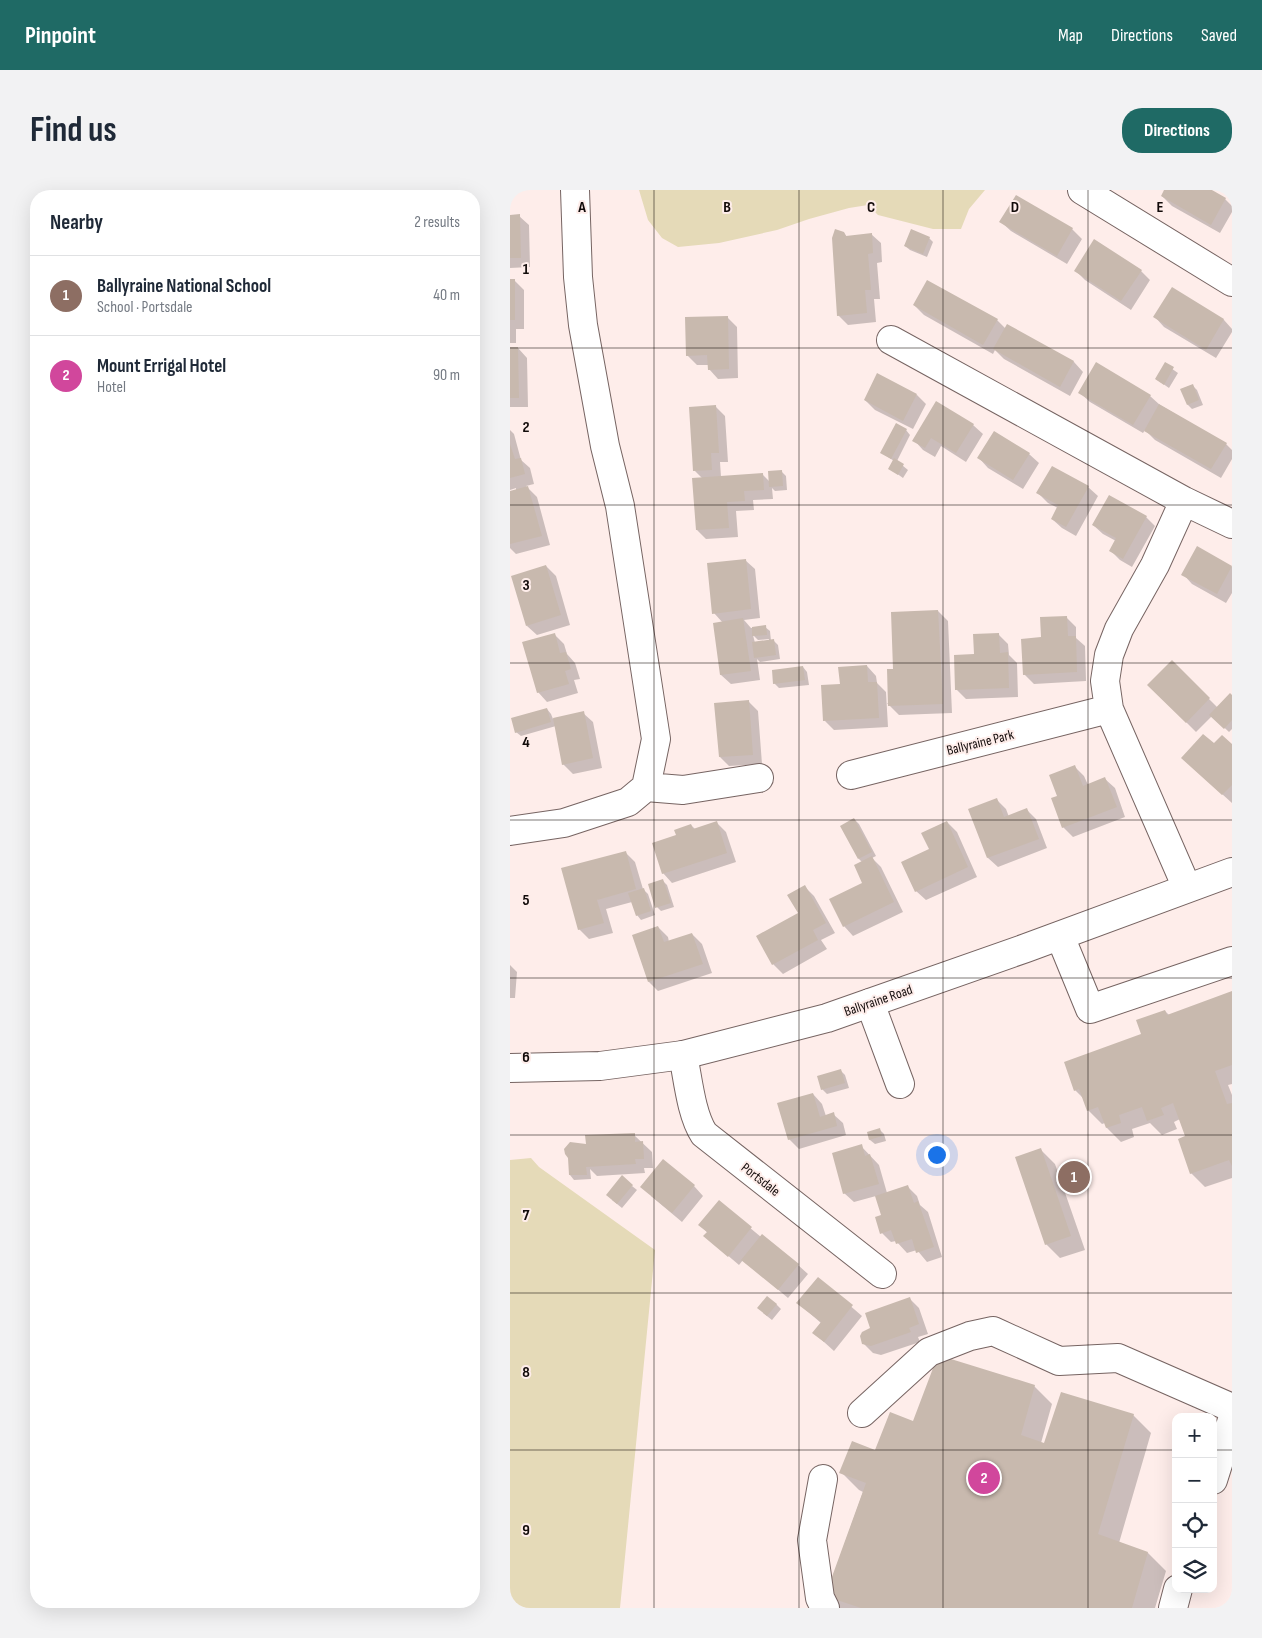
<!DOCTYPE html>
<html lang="en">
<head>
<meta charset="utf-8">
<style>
	body { margin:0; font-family:"Sofia Sans Condensed",sans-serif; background:#f2f2f3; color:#1f2937 }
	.controls { position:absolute; right:15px; bottom:15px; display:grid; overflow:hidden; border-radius:10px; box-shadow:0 5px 20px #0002 }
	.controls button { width:45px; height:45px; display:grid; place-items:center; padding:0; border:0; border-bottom:1px solid #e0e1e3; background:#fff; color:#1f2937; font:25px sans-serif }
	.you { position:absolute; left:426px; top:964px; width:18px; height:18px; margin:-12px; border:4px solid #fff; border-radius:50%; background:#1a73e8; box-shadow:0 0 0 8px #1a73e833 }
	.badge { display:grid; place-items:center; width:32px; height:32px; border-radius:50%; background:#1f6a65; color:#fff; font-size:16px; font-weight:700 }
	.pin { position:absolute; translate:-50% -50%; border:2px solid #fff; box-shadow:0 1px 5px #0006 }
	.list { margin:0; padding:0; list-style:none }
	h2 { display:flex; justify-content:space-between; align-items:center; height:65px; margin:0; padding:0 20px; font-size:21px }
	h2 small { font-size:16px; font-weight:400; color:#747a83 }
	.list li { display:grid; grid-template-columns:32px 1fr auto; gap:15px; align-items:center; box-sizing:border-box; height:80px; padding:0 20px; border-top:1px solid #e0e1e3 }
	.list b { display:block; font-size:19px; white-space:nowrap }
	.list p { margin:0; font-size:16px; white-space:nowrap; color:#747a83 }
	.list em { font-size:16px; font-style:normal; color:#747a83 }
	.icon { flex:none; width:28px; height:28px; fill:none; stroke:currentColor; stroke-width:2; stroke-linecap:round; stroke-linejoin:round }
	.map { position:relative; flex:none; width:722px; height:1418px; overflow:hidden; border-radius:20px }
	header { display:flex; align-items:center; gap:30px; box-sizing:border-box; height:70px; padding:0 25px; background:#1f6a65; color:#fff }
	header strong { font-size:24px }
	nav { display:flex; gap:28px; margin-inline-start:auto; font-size:18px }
	.intro { display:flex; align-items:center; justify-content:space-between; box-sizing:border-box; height:120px; padding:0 30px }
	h1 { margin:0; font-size:35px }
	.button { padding:12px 22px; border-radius:20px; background:#1f6a65; color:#fff; font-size:18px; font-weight:700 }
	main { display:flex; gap:30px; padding:0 30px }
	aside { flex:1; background:#fff; border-radius:20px; box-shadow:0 5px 20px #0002 }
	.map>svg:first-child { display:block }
	.green { fill:#e5dab8 }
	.shadow { fill:#0003; fill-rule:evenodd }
	.building { fill:#c8b9ae }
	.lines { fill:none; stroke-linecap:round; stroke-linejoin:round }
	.minor-casing { stroke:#766462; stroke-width:30 }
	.major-casing { stroke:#766462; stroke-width:30 }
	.minor { stroke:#fff; stroke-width:28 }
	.major { stroke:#fff; stroke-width:28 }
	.grid { fill:none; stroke:#120b0a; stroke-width:1; stroke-opacity:0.55 }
	.labels { text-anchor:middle; stroke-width:4; stroke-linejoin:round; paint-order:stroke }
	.street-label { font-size:14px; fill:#120b0a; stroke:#feedea }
	.grid-label { font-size:16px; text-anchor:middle; font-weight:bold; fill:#120b0a; stroke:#feedea; stroke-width:4; stroke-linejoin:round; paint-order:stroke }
</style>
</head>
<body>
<header>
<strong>Pinpoint</strong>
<nav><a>Map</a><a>Directions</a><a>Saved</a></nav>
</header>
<div class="intro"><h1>Find us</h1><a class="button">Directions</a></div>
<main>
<aside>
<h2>Nearby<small>2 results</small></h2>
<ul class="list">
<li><span class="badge" style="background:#8d6e63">1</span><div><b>Ballyraine National School</b><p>School · Portsdale</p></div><em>40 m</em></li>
<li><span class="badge" style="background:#d1479c">2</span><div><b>Mount Errigal Hotel</b><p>Hotel</p></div><em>90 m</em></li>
</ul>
</aside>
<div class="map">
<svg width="722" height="1418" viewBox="0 0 722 1418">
	<rect width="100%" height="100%" fill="#feedea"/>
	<!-- green -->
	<path class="green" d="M 129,0 L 475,0 L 459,19 L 451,39 L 423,39 L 368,25 L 358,15 L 339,18 L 299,29 L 267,40 L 209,53 L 168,57 L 152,48 L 138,30 Z
		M 21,968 L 29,977 L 145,1060 L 110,1418 L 0,1418 L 0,970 Z"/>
	<!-- shadow -->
	<path class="shadow" d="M 656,0 L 700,0 L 715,9 L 722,16 L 722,22 L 710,43 L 662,16 L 652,6 Z
		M 506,6 L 562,39 L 572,49 L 557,74 L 501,41 L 491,32 Z
		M 0,26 L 9,26 L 19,35 L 20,77 L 0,78 Z
		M 334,43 L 337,47 L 361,44 L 371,53 L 372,72 L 367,73 L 370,109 L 364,109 L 366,132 L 338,135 L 328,125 Z
		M 419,48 L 423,52 L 417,67 L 400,60 L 395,56 Z
		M 566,81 L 631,81 L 640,90 L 621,120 L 575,90 Z
		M 0,90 L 4,90 L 14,100 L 14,139 L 6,139 L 6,153 L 0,153 Z
		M 662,99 L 714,130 L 722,139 L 722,142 L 706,168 L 654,137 L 645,127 Z
		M 404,115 L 487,130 L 496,139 L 498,136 L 564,172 L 573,182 L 560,206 L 494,169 L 485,160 L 483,164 L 414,125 Z
		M 218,128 L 227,137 L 228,188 L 208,189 L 199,179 L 199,175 L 187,175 L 177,165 Z
		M 0,158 L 8,158 L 17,168 L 18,217 L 0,217 Z
		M 655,174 L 668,183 L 659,198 L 646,189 Z
		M 682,195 L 687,200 L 693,215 L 682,219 L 678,215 L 672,199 Z
		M 570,203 L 640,206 L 650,215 L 716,254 L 722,260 L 722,269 L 711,288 L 645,250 L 635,240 L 633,243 L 580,212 Z
		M 407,205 L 416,214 L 403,239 L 365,220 L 355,210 Z
		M 206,217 L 215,226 L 218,272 L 210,272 L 211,287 L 252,284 L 260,292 L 271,281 L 276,286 L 277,300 L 265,301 L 262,298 L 263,309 L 243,310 L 244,320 L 226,321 L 228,347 L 196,349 L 187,340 L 193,289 L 184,280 Z
		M 463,235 L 473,244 L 456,272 L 431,256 L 425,267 L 413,260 L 404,250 Z
		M 0,240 L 4,244 L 11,270 L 20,278 L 24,294 L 16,296 L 27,307 L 40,355 L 6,364 L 0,358 L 0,302 L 6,301 L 6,298 L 0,300 Z
		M 396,240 L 400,245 L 387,271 L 398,280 L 393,288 L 379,278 L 384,271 L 372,263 Z
		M 519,264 L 529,273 L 513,299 L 478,278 L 469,268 Z
		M 578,297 L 588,306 L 566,346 L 552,338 L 542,329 L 548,318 L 538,313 L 528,303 Z
		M 636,327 L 645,336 L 622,377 L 610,370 L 601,361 L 606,351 L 593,344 L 583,335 Z
		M 688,358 L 722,377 L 722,403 L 716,413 L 682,394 L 673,384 Z
		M 235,370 L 245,379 L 250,428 L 234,430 L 241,438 L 255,437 L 260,441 L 261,451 L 263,450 L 268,455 L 270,469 L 250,472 L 247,469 L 250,490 L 221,494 L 211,485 L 213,433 L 204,423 ZM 243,445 L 248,450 L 259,449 L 259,451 L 245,453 Z
		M 36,376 L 46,386 L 60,435 L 27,445 L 17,436 Z
		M 428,421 L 438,431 L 442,523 L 389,525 L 377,513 L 379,513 L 384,481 Z
		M 556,427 L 566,437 L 566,448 L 575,456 L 576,491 L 524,494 L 514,484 L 532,448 Z
		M 44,444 L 54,454 L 57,464 L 65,473 L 70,489 L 64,490 L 68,503 L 37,512 L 28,502 Z
		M 489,445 L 498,454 L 499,465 L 507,473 L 508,507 L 456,509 L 446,499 L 465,465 Z
		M 662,472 L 708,518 L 722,507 L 722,539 L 719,542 L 702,526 L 686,542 L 639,495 Z
		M 357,476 L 366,486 L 367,493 L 376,502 L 378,537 L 324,540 L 315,531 L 331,495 Z
		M 293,477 L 297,482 L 299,495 L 269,498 L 264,493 Z
		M 239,512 L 248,521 L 252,574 L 219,576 L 210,567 Z
		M 37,519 L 41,524 L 43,529 L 73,523 L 83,532 L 92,578 L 63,584 L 53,574 L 46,536 L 11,546 L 6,542 Z
		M 704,555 L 722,556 L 722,613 L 682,577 Z
		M 565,577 L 574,586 L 578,595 L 595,589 L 605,598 L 615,627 L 563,647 L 553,637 L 549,606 Z
		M 486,609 L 496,619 L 499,627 L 517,620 L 526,629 L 537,658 L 488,677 L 478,668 L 460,620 Z
		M 344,629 L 349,634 L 366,666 L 362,668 L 371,677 L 393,722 L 343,746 L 334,736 L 354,694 L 352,672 L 349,669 Z
		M 437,632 L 447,642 L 467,687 L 416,710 L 406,701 L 420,660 Z
		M 207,633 L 216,642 L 226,672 L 162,693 L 153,683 L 167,646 L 181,635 L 186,640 Z
		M 116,663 L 125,672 L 133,699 L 138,704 L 145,725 L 131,730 L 127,725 L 122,712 L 96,719 L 103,743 L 79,749 L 69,739 Z
		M 152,690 L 157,695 L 164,717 L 151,721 L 147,717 Z
		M 295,697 L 304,706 L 325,743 L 311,750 L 317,759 L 273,784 L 263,774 L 248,747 L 289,724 Z
		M 148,737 L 158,747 L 159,752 L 182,744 L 192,754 L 202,783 L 148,801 L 139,792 L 123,746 Z
		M 0,775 L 7,782 L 5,808 L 0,808 Z
		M 722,803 L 722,894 L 718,895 L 722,905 L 722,988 L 695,997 L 681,983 L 677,947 L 670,929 L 664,932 L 667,939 L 652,945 L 640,933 L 622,939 L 624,947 L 611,952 L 597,938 L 595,933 L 592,934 L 578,920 L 574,909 L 565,900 L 633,845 L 655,821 L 659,825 Z
		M 331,881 L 335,885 L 339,898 L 317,904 L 312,899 Z
		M 303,904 L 312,914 L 316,926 L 323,924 L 333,933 L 336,945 L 289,959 L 279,949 Z
		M 370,940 L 374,944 L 376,951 L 365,954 L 360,950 L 359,943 Z
		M 124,945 L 142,962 L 143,978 L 134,978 L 135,983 L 87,986 L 80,979 L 81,989 L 64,990 L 60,985 L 75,955 Z
		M 351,956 L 369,975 L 377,1003 L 398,997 L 407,1006 L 410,1015 L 418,1022 L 432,1067 L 417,1072 L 407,1060 L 397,1063 L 386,1051 L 381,1052 L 372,1043 L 373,1026 L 366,1006 L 344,1012 L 334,1003 Z
		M 531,960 L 545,974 L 575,1060 L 550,1068 L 536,1054 Z
		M 122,996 L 127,1000 L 112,1018 L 102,1010 Z
		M 184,996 L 193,1006 L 172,1032 L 141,1006 Z
		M 209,1012 L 251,1047 L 288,1075 L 298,1084 L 278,1108 L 233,1070 L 229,1075 L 195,1046 L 198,1043 L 190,1035 Z
		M 308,1088 L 352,1126 L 324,1161 L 304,1143 L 311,1133 L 288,1113 Z
		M 400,1109 L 409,1118 L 418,1144 L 408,1147 L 410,1152 L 371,1165 L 363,1163 L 353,1153 L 362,1139 Z
		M 266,1114 L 271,1119 L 262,1130 L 253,1123 Z
		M 524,1196 L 542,1214 L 531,1253 L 535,1254 L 623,1225 L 641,1243 L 609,1353 L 638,1363 L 656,1381 L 645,1418 L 329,1418 L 316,1406 L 353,1302 L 349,1300 L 331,1282 L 366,1261 L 404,1232 Z"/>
	<!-- building -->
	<path class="building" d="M 654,0 L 702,0 L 716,8 L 701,35 L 651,6 Z
		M 506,5 L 563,38 L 547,66 L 489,32 Z
		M 10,24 L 11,68 L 0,68 L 0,25 Z
		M 325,39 L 334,42 L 336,46 L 362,43 L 363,63 L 358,64 L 361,100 L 355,100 L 357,123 L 327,126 L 322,48 Z
		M 401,39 L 420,47 L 413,64 L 394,56 Z
		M 584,49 L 632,80 L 611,111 L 564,81 Z
		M 0,89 L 5,89 L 5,130 L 0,130 Z
		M 417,90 L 488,129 L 473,155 L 403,115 Z
		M 662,97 L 714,129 L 696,160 L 643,127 Z
		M 218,126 L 219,179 L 198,180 L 197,165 L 176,166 L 175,127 Z
		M 497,134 L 564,171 L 550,197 L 483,159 Z
		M 0,157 L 8,157 L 9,208 L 0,208 Z
		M 586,172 L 641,205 L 623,235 L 568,203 Z
		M 655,172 L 664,177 L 654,195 L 645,189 Z
		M 367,183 L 407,204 L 393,231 L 354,210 Z
		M 683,194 L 689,210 L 677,215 L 670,199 Z
		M 426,211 L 464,234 L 446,263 L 421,248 L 415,258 L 402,251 Z
		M 649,214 L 717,253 L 701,279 L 634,241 Z
		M 206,215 L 209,263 L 201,263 L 202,280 L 183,281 L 179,217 Z
		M 386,233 L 397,239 L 381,269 L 370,263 Z
		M 484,241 L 520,263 L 503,290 L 467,268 Z
		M 0,254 L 5,269 L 11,268 L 15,284 L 0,288 Z
		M 384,268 L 394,274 L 388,285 L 378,279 Z
		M 542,276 L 579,296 L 556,337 L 541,329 L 548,315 L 526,303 Z
		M 272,280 L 273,296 L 259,297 L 258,281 Z
		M 253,283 L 254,300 L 234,301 L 235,311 L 217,312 L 219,338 L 186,340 L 182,288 Z
		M 18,296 L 32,346 L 0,354 L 0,301 Z
		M 599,305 L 637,326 L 613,369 L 599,361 L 606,348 L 582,335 Z
		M 687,356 L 722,376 L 707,404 L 671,385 Z
		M 236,369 L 241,419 L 202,424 L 197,373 Z
		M 36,375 L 51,425 L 16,436 L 1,386 Z
		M 428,420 L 433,514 L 378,516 L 377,479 L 383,479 L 381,422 Z
		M 557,426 L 558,446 L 566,446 L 567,482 L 513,485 L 511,449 L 531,447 L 530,427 Z
		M 233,428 L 241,481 L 210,485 L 203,433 Z
		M 256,435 L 257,445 L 242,446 L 242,437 Z
		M 45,443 L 50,463 L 56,462 L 61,479 L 55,481 L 59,494 L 27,503 L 12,452 Z
		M 489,443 L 490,463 L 498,462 L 499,498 L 445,500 L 444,465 L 464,464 L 463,444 Z
		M 264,449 L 266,465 L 244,468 L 242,452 Z
		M 662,470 L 700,508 L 676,533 L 637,495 Z
		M 357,475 L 358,492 L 367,492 L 369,528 L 313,531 L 311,495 L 330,494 L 328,477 Z
		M 293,476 L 295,490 L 263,494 L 262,480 Z
		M 720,503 L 722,505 L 722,530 L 714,539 L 699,525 Z
		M 239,510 L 243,565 L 209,567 L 204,513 Z
		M 37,518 L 41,532 L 5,543 L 1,528 Z
		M 74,521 L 83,568 L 52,575 L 43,528 Z
		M 693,544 L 704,553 L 712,545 L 722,554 L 722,595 L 712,605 L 671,568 Z
		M 565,575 L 573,596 L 595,587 L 607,617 L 552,638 L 541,608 L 547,606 L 539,585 Z
		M 487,608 L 494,627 L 517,618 L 529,649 L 477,668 L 458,619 Z
		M 344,628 L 362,662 L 348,669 L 330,636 Z
		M 207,631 L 217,663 L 152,684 L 142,653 L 166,645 L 164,640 L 181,634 L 183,639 Z
		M 437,631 L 458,677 L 405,702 L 391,672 L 419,659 L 411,643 Z
		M 116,661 L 126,699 L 87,710 L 94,733 L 68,740 L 51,678 Z
		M 362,666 L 384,712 L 333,737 L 319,709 L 352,693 L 344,675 Z
		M 153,689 L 161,713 L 145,718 L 138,694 Z
		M 295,695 L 316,733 L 303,740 L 308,750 L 262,775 L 246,746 L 288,723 L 277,705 Z
		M 134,698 L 141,721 L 126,726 L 118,703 Z
		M 148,736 L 154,752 L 182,743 L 193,774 L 138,792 L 122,745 Z
		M 722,801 L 722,875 L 705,881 L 717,914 L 722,913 L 722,976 L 719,970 L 680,984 L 668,949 L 675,946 L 663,913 L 651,918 L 654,925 L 637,931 L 632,917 L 609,925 L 611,933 L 596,938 L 588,917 L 577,921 L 569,899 L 564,901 L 554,872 L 631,844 L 626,830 L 655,820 L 657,825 Z
		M 331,879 L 335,893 L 311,900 L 307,886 Z
		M 303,903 L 310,927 L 324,922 L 327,936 L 278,950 L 267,913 Z
		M 370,938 L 372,946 L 359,950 L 357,942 Z
		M 125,943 L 125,952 L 133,951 L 134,969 L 125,969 L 126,974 L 76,977 L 77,985 L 59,985 L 58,968 L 55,964 L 54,959 L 60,952 L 76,954 L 75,945 Z
		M 352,954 L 355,966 L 360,964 L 369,994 L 333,1004 L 322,963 Z
		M 531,958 L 561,1046 L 535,1055 L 505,967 Z
		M 153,969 L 185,995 L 162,1023 L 130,997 Z
		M 112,985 L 123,995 L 107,1014 L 96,1005 Z
		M 398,995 L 404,1013 L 408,1011 L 424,1057 L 406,1063 L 402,1049 L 386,1054 L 381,1040 L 370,1044 L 365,1027 L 371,1025 L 365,1006 Z
		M 209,1010 L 242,1037 L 218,1067 L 193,1046 L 197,1042 L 188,1035 Z
		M 252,1044 L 289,1074 L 268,1100 L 231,1070 Z
		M 308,1087 L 343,1115 L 314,1152 L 302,1143 L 311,1132 L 286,1113 Z
		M 257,1106 L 267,1114 L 257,1126 L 247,1118 Z
		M 400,1107 L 409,1134 L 399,1138 L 401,1142 L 361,1156 L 352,1154 L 350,1146 L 352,1142 L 360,1138 L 355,1123 Z
		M 428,1165 L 525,1195 L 511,1245 L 534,1253 L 551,1202 L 624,1224 L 588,1344 L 638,1362 L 622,1418 L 351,1418 L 315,1406 L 356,1293 L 329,1283 L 342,1251 L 365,1260 L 380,1222 L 403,1231 Z"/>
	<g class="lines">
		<!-- minor casing -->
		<g class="minor-casing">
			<path id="minor" d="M 572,0 L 722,92
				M 381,150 L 674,311 L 722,334
				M 674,311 L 645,375 L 609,439 L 599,465 L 595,491 L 599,519 L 677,698
				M 341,585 L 599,519
				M 136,597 L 173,600 L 249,588
				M 0,641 L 54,633 L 118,612 L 136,597 L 146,549 L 110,316 L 95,256 L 73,135 L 68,87 L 65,0
				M 550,746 L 580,819 L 722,771
				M 360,813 L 390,894
				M 173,865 C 178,889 181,924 194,944 L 372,1084
				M 352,1223 L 419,1162 L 460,1146 L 483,1141 L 549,1171 L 608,1168 L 722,1218
				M 313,1289 L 302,1350 L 310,1408 L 315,1418
				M 703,1290 L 722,1230
				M 663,1418 L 668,1399"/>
		</g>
		<!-- major casing -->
		<g class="major-casing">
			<path id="major" d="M 0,878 L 90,876 L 173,865 L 317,828 L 516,758 L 722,682"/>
		</g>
		<!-- minor -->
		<use href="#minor" class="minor"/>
		<!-- major -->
		<use href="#major" class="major"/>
	</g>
	<!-- grid -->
	<path class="grid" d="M 144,0 L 144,1418M 289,0 L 289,1418M 433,0 L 433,1418M 578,0 L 578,1418M 0,158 L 722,158M 0,315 L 722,315M 0,473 L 722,473M 0,630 L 722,630M 0,788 L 722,788M 0,945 L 722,945M 0,1103 L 722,1103M 0,1260 L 666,1260M 703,1260 L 722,1260"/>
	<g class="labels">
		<!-- street labels -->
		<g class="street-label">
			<text transform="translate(470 552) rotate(-14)" y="5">Ballyraine Park</text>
			<text transform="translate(368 810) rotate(-19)" y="5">Ballyraine Road</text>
			<text transform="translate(251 989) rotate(38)" y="5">Portsdale</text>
		</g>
	</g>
	<g class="grid-label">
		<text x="72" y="22">A</text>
		<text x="217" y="22">B</text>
		<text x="361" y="22">C</text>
		<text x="505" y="22">D</text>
		<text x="650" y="22">E</text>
		<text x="16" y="84">1</text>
		<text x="16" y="242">2</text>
		<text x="16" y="400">3</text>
		<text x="16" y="557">4</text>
		<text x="16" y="715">5</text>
		<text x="16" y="872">6</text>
		<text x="16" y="1030">7</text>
		<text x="16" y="1187">8</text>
		<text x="16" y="1345">9</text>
	</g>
</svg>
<div class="controls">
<button>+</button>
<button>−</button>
<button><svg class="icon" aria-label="locate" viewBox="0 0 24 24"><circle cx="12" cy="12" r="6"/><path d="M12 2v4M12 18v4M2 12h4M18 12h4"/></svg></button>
<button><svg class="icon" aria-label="layers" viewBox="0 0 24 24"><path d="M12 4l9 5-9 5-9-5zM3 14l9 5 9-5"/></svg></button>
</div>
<div class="you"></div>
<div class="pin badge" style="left:564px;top:987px;background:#8d6e63">1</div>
<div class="pin badge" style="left:474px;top:1288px;background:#d1479c">2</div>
</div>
</main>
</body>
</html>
